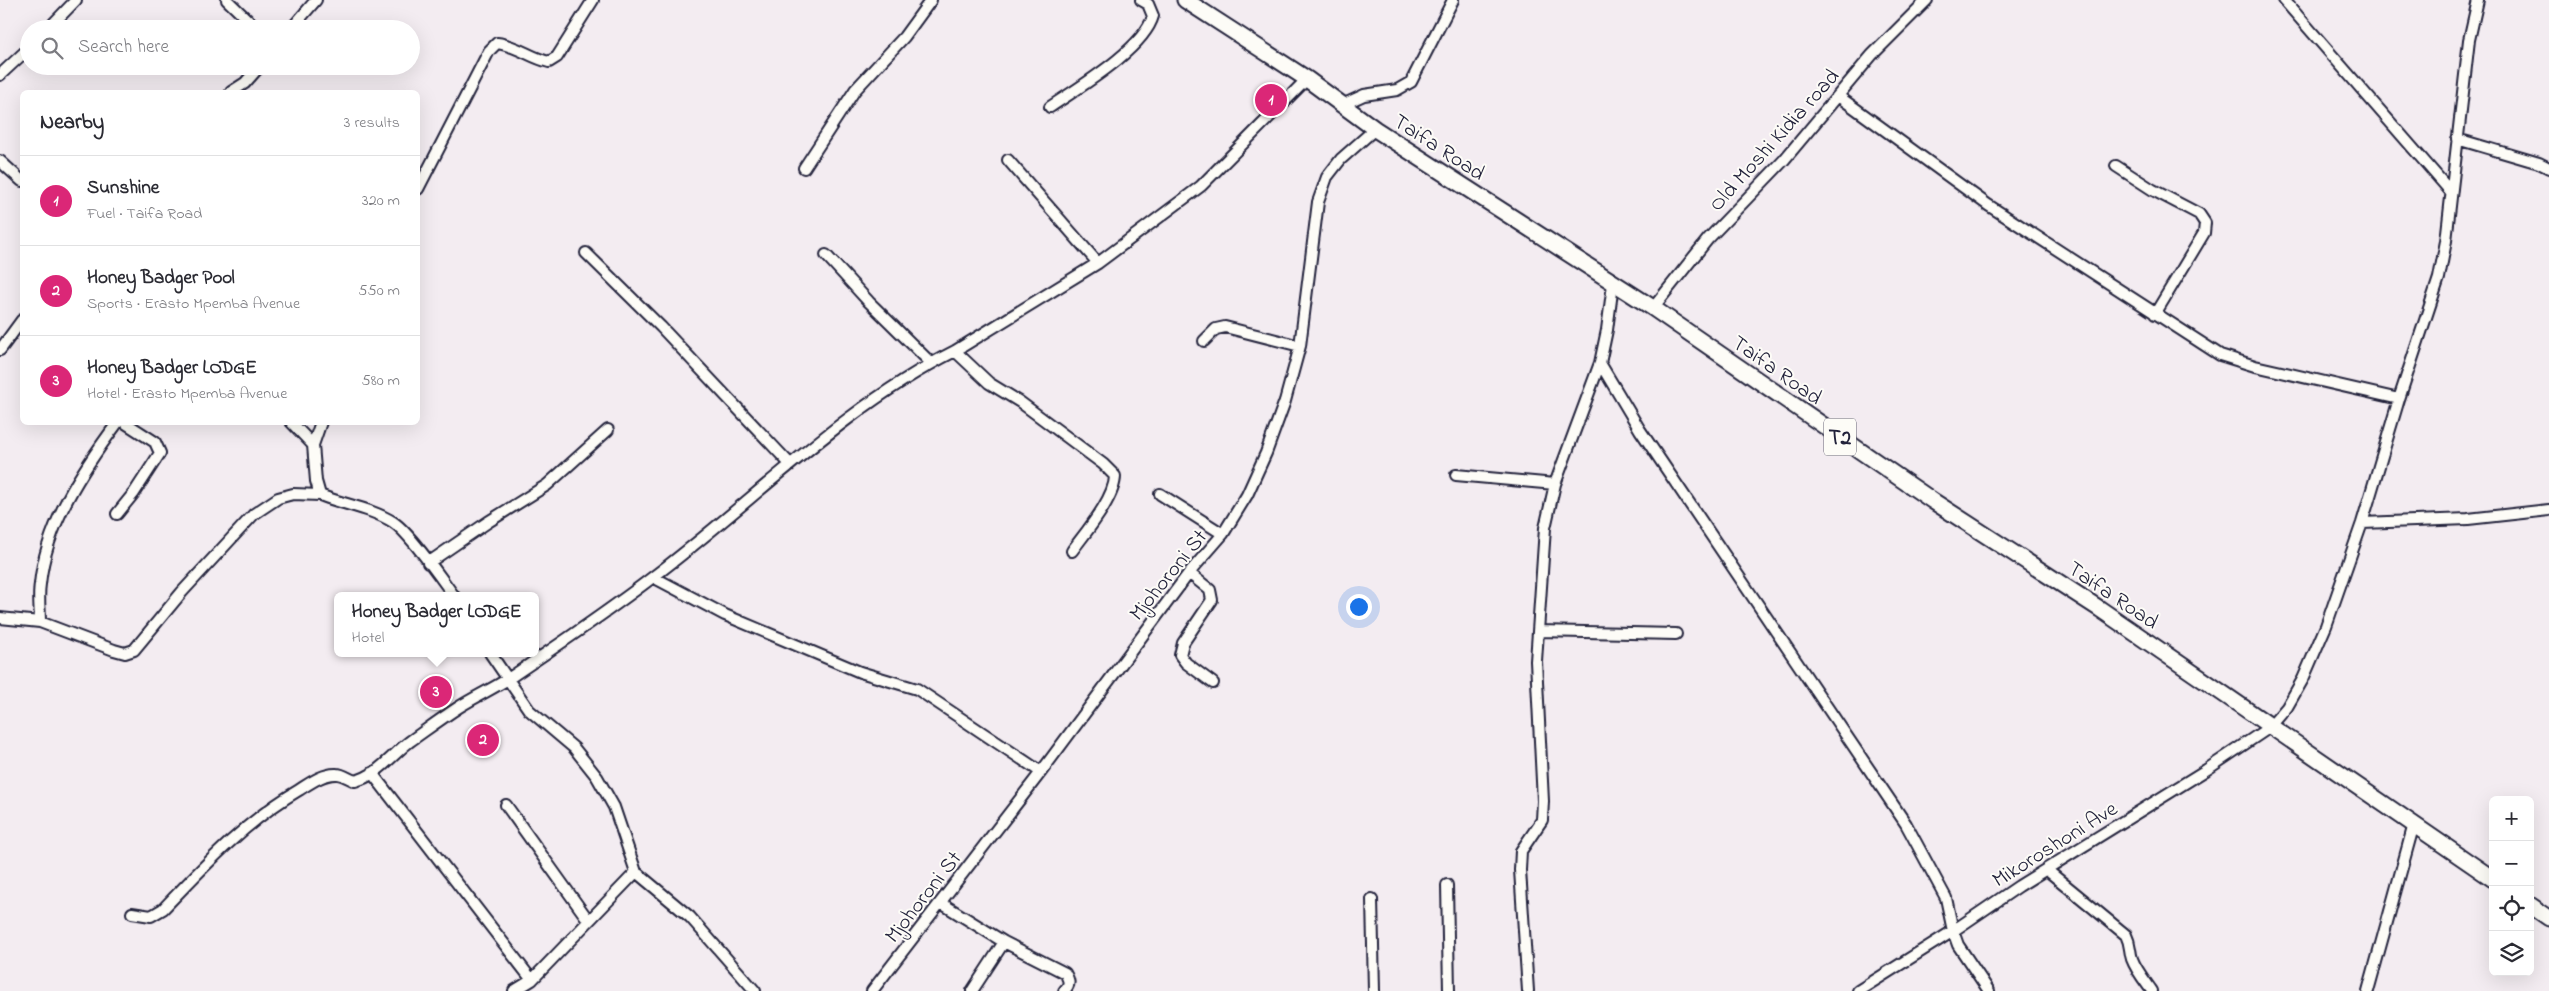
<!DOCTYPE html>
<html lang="en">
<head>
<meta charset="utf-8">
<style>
	body { margin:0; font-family:"Indie Flower",sans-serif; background:#f7f7f7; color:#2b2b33 }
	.controls { position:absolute; right:15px; bottom:15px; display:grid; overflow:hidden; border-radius:8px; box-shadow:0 5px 20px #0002 }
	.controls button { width:45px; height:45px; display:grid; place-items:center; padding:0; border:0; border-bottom:1px solid #e1e1e2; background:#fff; color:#2b2b33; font:25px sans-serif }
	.you { position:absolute; left:1358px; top:606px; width:18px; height:18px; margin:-12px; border:4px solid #fff; border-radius:50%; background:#1a73e8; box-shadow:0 0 0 8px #1a73e833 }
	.badge { display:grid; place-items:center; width:32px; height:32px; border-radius:50%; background:#db2777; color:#fff; font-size:16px; font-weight:700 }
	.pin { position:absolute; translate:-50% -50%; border:2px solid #fff; box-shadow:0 1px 5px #0006 }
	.popup { position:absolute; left:334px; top:592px; width:205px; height:65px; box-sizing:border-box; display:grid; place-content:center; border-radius:8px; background:#fff; filter:drop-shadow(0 1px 4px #0005); font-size:16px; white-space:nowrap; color:#7c7c81 }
	.popup b { font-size:19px; color:#2b2b33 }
	.popup::after { content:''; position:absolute; left:50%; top:100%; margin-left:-10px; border:10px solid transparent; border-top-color:#fff }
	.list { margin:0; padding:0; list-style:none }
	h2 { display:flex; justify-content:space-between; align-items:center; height:65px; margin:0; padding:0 20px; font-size:21px }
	h2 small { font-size:16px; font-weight:400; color:#7c7c81 }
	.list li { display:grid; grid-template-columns:32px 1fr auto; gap:15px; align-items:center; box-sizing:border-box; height:90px; padding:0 20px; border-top:1px solid #e1e1e2 }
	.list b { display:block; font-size:19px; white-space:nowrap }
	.list p { margin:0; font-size:16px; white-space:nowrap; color:#7c7c81 }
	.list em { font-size:16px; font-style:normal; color:#7c7c81 }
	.icon { flex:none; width:28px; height:28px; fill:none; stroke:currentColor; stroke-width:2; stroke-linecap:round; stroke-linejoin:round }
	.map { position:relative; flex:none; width:2549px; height:991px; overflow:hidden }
	.search { position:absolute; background:#fff; box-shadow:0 5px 20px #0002; left:20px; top:20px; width:400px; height:55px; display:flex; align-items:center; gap:12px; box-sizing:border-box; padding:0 18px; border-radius:28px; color:#7c7c81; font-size:19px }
	.panel { position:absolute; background:#fff; box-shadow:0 5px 20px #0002; left:20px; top:90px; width:400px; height:335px; border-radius:8px }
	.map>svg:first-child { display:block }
	.water { fill:url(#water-rules); stroke:#5c84a0 }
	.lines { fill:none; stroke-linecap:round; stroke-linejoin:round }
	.minor-casing { stroke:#22223b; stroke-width:14 }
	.highway-casing { stroke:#22223b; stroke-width:19 }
	.minor { stroke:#fdfcf7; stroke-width:10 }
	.highway { stroke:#fdfcf7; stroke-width:15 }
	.labels { text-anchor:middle; stroke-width:4; stroke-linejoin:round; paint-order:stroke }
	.shield { fill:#fdfcf7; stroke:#646373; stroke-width:1 }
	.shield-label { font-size:21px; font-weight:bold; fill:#22223b }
	.street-label { font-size:22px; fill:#22223b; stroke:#fdfcf7 }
</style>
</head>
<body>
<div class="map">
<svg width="2549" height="991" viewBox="0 0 2549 991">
	<defs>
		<pattern id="water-rules" width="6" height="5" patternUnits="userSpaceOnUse" patternTransform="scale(1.25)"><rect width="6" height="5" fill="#83c6e4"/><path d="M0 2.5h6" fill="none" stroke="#71aac4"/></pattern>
	</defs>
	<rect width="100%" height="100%" fill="#f3ecf1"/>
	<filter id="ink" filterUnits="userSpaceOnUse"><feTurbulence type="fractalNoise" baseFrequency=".02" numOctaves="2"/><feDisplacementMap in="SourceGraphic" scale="10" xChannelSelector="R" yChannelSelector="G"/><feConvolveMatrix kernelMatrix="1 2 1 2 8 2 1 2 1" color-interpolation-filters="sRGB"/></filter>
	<g filter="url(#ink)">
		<!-- water -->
		<path class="water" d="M 488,731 L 493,737 L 479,750 L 473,743 Z"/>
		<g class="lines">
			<!-- minor casing -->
			<g class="minor-casing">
				<path id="minor" d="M 227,0 L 257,29
					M 2284,0 L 2451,192
					M 48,29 L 76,0
					M 291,29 L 316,0
					M 0,75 L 29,48
					M 231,92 L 245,83 L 260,66
					M 1838,96 L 1988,205 L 2220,355 L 2255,366 L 2399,399
					M 1342,105 L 1364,95 L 1397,90 L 1411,82 L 1453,0
					M 1050,107 C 1078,88 1144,49 1153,16 L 1148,4 L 1141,0
					M 2457,139 L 2539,163 L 2549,168
					M 1008,160 L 1098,263
					M 0,161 L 22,181
					M 2116,166 L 2153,190 L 2199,214 L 2205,223 L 2204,233 L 2155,314
					M 804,168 L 855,90 L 904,37 L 931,0
					M 418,189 L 489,51 L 497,43 C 516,45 531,58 549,62 L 557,57 L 593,0
					M 586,253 L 661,327 L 790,464
					M 826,255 L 869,302 L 931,363
					M 1653,308 L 1708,239 L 1784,160 L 1872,55 L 1927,0
					M 1204,341 L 1216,329 L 1225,327 L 1300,346
					M 0,350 L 22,320
					M 955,351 L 989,383 L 1020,402 L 1103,464 L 1115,476 C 1115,498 1085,533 1072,551
					M 1600,363 L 1640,430 L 1906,824 L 1946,898 L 1953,931 L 1958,945 L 1989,991
					M 291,422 L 313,445 L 316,481 L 320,495 C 344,505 371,508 393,522 C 409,532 441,578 454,596
					M 313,445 L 321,422
					M 1456,475 L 1555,484
					M 1160,494 L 1223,534
					M 117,514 L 134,493 L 160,453 L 155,442 L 124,422
					M 2362,523 L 2468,519 L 2549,510
					M 428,563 L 488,522 L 547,485 L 608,430
					M 1189,573 L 1210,590 L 1212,600 L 1183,643 L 1180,655 L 1186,663 L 1213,683
					M 653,577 L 725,615 L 860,672 L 917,689 L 1041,772
					M 0,618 L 40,622 L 114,650 L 125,653 L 134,650 L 182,592 L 254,514 L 278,498 L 293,494 L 320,495
					M 40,622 C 40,610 38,596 40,584 C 46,524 83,469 118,422
					M 1539,631 L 1676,634
					M 490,653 L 529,710 L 574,748 L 597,777 L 614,807 L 636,872 L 690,917 L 755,991
					M 372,773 L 532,980
					M 506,805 L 589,921
					M 2047,870 L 2126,935 C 2131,945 2129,949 2132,959 C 2136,970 2145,981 2152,991
					M 1447,885 L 1449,991
					M 1372,899 L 1374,991
					M 941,903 L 1004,942 L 1065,973 C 1069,980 1071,984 1064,991
					M 132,913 L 151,916 L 163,909 C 205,865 246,821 299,790 C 310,783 324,773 337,774 C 343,774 349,779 355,781 C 377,776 392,755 409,742 C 426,730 442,718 459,707 C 475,697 492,689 508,679 C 557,646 606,613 653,577 C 753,502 842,408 955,351 L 1098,263 L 1201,186 L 1307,79
					M 514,991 L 532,980 L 636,872
					M 872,991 L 1041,772 L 1189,573 L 1223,534 L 1247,495 L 1266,453 L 1285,401 L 1300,346 L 1318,202 L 1327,177 L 1341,159 L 1375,129
					M 972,991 L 1004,942
					M 1528,991 L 1520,870 L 1521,851 L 1542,820 L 1543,801 L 1536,661 L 1545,528 L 1555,484 L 1600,363 L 1607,330 L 1613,284
					M 1858,991 L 1953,931 L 2019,886 L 2206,770 L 2270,727 L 2287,707 L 2303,679 L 2326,626 L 2362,523 L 2399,399 L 2439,278 L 2446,241 L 2469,40 L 2478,0
					M 2368,991 L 2414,824"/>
			</g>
			<!-- highway casing -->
			<g class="highway-casing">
				<path id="highway" d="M 1185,0 L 1307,79 L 1375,129 L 1653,308 L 1933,501 L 2100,609 L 2493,879
					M 2530,905 L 2549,918"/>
			</g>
			<!-- minor -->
			<use href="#minor" class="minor"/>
			<!-- highway -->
			<use href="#highway" class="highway"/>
		</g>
	</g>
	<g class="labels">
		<!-- shield labels -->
		<rect class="shield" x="1824" y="418.5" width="32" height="37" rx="4"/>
		<g class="shield-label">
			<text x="1840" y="444">T2</text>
		</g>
		<!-- street labels -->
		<g class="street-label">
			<text transform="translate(1773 139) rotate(-48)" y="8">Old Moshi Kidia road</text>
			<text transform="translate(1440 146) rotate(33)" y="8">Taifa Road</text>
			<text transform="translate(1778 369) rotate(35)" y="8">Taifa Road</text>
			<text transform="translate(1167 574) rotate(-51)" y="8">Mjohoroni St</text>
			<text transform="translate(2114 594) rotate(34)" y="8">Taifa Road</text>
			<text transform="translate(2054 843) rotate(-32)" y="8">Mikoroshoni Ave</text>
			<text transform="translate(922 896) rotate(-52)" y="8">Mjohoroni St</text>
		</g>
	</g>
</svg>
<div class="controls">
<button>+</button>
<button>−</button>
<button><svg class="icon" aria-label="locate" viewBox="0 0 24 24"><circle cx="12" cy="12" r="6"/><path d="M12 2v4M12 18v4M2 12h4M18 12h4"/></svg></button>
<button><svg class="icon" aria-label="layers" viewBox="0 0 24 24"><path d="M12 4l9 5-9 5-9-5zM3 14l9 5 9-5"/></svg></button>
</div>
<div class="you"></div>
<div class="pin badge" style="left:1271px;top:100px">1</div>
<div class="pin badge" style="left:483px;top:740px">2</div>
<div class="pin badge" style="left:436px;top:692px">3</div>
<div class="popup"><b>Honey Badger LODGE</b>Hotel</div>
<div class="search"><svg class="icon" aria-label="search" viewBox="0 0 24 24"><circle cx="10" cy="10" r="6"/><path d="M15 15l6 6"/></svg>Search here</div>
<section class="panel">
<h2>Nearby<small>3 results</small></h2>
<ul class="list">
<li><span class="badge">1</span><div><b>Sunshine</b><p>Fuel · Taifa Road</p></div><em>320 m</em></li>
<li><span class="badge">2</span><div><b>Honey Badger Pool</b><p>Sports · Erasto Mpemba Avenue</p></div><em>550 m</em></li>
<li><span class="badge">3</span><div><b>Honey Badger LODGE</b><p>Hotel · Erasto Mpemba Avenue</p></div><em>580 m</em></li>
</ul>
</section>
</div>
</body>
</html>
